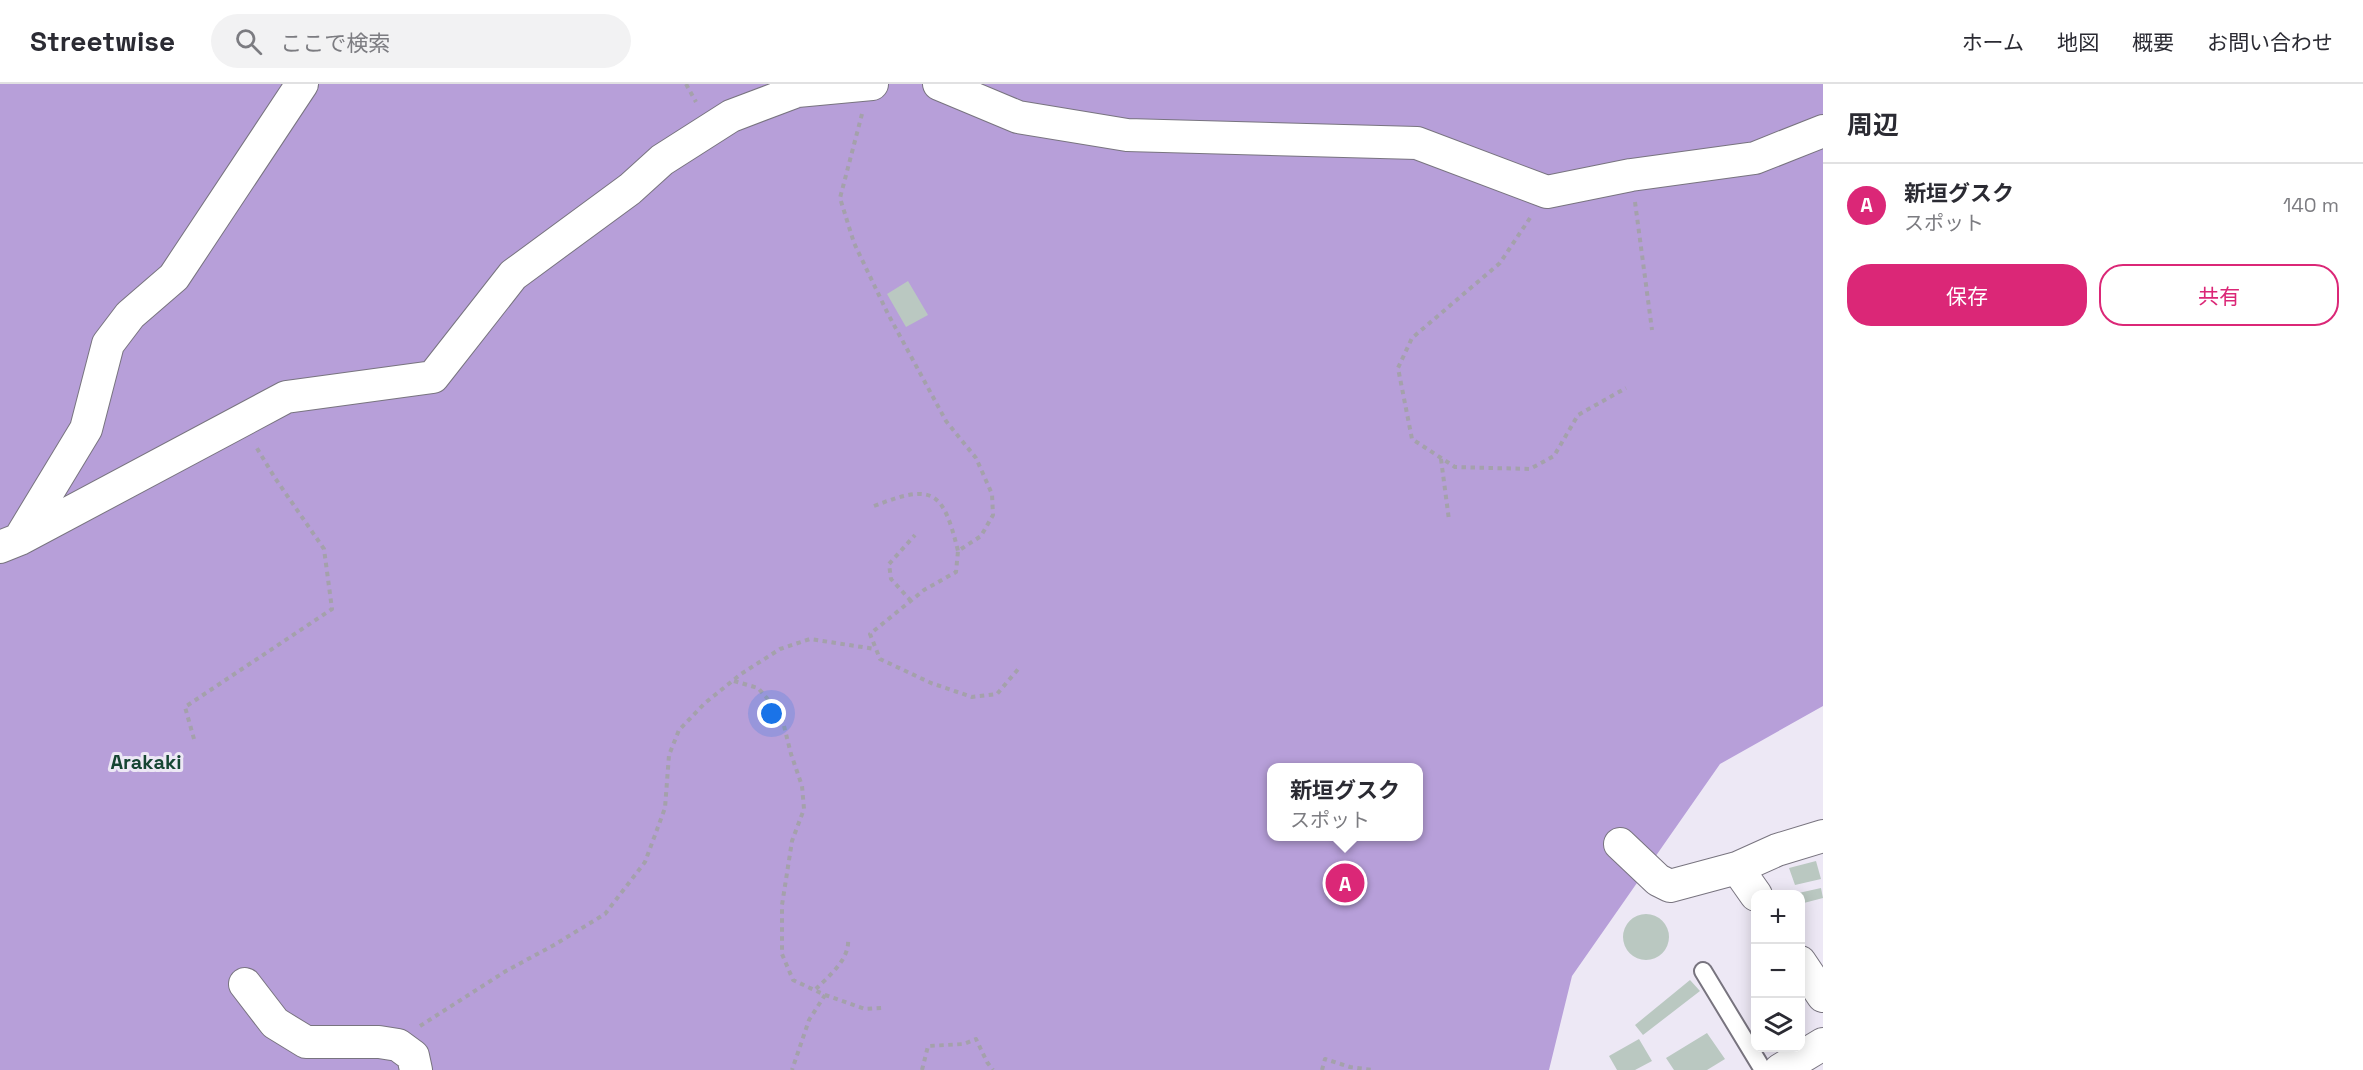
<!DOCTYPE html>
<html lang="ja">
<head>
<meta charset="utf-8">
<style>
	body { margin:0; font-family:"Space Grotesk","Noto Sans JP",sans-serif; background:#f2f2f3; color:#2b2b33 }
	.controls { position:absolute; right:18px; bottom:18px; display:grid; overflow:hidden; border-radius:12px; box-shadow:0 3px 15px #0003 }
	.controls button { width:54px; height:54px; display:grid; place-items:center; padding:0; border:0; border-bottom:2px solid #e1e1e2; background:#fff; color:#2b2b33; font:30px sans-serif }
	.you { position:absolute; left:772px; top:630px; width:21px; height:21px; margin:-15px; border:4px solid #fff; border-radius:50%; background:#1a73e8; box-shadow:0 0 0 9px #1a73e833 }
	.badge { display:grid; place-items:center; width:39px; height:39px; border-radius:50%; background:#db2777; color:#fff; font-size:20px; font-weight:700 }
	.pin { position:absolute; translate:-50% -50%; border:3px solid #fff; box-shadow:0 2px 6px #0006 }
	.popup { position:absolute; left:1267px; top:679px; width:156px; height:78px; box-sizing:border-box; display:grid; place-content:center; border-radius:12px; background:#fff; filter:drop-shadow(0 2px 4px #0005); font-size:20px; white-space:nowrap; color:#7c7c81 }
	.popup b { font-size:22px; color:#2b2b33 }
	.popup::after { content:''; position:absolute; left:50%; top:100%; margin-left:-12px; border:12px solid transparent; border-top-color:#fff }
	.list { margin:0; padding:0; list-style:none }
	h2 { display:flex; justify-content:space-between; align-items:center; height:78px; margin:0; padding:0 24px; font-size:26px }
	h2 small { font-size:20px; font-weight:400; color:#7c7c81 }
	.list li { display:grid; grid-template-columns:39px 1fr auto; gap:18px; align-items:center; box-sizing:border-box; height:84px; padding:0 24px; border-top:2px solid #e1e1e2 }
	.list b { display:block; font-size:22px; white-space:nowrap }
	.list p { margin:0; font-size:20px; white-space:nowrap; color:#7c7c81 }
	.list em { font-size:20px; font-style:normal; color:#7c7c81 }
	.actions { display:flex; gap:12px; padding:18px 24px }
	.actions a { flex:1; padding:14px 0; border:2px solid #db2777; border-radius:24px; text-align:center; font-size:21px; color:#db2777 }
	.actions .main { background:#db2777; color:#fff }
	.icon { flex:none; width:33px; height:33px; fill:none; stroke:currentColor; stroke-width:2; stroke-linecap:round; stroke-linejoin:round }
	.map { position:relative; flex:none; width:1823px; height:986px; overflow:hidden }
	header { display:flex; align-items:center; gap:36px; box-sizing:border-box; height:84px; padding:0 30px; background:#fff; border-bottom:2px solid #e1e1e2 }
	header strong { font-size:28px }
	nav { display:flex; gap:33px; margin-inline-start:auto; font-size:21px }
	.search { width:420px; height:54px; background:#f2f2f3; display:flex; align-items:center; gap:15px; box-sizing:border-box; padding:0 21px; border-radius:33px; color:#7c7c81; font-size:22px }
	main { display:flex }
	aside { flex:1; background:#fff }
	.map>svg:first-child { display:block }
	.forest { fill:#b79fd9; fill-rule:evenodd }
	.building { fill:#bac8c1 }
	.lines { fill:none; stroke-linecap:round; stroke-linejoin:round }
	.service-casing { stroke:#78747f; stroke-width:20 }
	.minor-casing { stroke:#78747f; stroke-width:34 }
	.path { stroke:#a4a1ab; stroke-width:4; stroke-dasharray:4.5 4.5; stroke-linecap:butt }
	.service { stroke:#fff; stroke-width:16 }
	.minor { stroke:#fff; stroke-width:32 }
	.labels { text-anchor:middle; stroke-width:6; stroke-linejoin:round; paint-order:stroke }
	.quarter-label { font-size:20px; font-weight:bold; fill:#164533; stroke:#ede8f5 }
</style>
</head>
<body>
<header>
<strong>Streetwise</strong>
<div class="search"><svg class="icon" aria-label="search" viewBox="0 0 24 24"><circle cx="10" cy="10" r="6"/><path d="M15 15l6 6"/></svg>ここで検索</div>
<nav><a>ホーム</a><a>地図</a><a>概要</a><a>お問い合わせ</a></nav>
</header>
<main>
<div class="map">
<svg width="1823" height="986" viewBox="0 0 1823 986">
	<rect width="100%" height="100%" fill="#ede8f5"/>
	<!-- forest -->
	<path class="forest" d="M 0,0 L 1823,0 L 1823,622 L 1720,680 L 1572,892 L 1549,986 L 0,986 ZM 1272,684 L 1418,684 L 1418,752 L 1272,752 Z"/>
	<!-- building -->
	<path class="building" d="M 908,197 L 928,231 L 906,243 L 887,210 Z
		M 1816,777 L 1821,795 L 1795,801 L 1789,784 Z
		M 1821,804 L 1823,814 L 1800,820 L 1800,810 L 1794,810 Z
		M1623 853a23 23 0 1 1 46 0a23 23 0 1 1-46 0Z
		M 1690,896 L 1700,907 L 1643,951 L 1635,941 Z
		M 1707,949 L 1725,975 L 1707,986 L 1674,986 L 1666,974 Z
		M 1639,955 L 1652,977 L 1635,986 L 1617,986 L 1609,972 Z"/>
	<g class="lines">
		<!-- service casing -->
		<g class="service-casing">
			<path id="service" d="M 1703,887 L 1763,986"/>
		</g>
		<!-- minor casing -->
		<g class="minor-casing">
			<path id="minor" d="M 939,0 L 1018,33 L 1127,51 L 1417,59 L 1547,108 L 1631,91 L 1755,74 L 1823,47
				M 20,454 L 86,345 L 108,260 L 130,231 L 174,193 L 302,0
				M 0,463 L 20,455 L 286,313 L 433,293 L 513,191 L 630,105 L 662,76 L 731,32 L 797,7 L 872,0
				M 1620,760 L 1658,796 L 1670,802 L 1737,784 L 1756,811
				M 1737,784 L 1777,766 L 1823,752
				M 1800,878 L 1823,912
				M 245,900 L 275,939 L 306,958 L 379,958 L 398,961 L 413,972 L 416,986
				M 1780,986 L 1823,960"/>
		</g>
		<!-- path -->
		<path class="path" d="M 686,0 L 696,18
			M 862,30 L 840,114 L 854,159 L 888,230 L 946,337 L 976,374 L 992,410 L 993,431 L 981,452 L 958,467 L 956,488 L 924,506 L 870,550 L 880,575 L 931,599 L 972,613 L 997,610 L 1020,583
			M 1635,118 L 1652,246
			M 1530,134 L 1500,179 L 1412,254 L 1398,284 L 1412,355 L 1455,383 L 1530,385 L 1554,372 L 1578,331 L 1626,304
			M 1441,375 L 1449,436
			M 874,422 C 933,399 943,406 958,467
			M 911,517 L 891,495 L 889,480 L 915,451
			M 734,597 L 758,604 L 781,630 L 791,670 L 802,702 L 804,725 L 792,757 L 782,821 L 782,870 L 793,896 L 825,911 L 809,936 L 792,986
			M 194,655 L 185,623 L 332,525 L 324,465 L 275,394 L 255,361
			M 816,905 C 829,892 850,875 848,855
			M 825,911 L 865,925 L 882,924
			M 420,942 L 506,887 L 554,861 L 605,830 L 645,778 L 665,724 L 669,671 L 679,646 L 705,619 L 741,590 L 780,565 L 810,555 L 875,565
			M 922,986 L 928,962 L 964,960 L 976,955 L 987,978 L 993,986
			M 1322,986 L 1325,975 L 1350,983 L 1373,986"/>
		<!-- service -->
		<use href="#service" class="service"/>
		<!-- minor -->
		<use href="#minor" class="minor"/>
	</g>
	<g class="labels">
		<!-- quarter labels -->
		<g class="quarter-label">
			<text x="146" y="685">Arakaki</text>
		</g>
	</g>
</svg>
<div class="controls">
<button>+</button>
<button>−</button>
<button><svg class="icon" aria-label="layers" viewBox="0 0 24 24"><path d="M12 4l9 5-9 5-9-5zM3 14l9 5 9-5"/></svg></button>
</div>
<div class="you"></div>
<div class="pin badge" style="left:1345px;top:799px">A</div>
<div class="popup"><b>新垣グスク</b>スポット</div>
</div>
<aside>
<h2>周辺<small></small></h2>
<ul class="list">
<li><span class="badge">A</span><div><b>新垣グスク</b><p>スポット</p></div><em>140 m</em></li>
</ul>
<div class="actions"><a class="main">保存</a><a>共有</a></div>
</aside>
</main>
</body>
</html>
